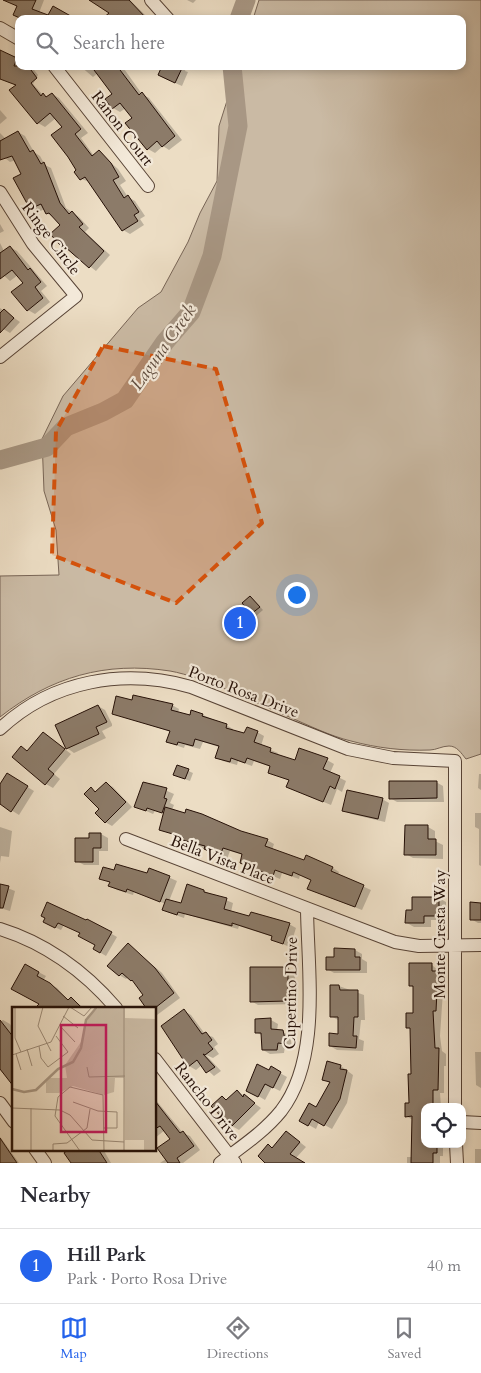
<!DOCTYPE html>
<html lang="en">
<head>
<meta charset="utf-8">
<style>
	body { margin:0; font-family:Cardo,serif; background:#f7f7f7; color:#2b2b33 }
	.controls { position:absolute; right:15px; bottom:15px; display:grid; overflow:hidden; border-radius:10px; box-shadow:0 2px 8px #0003 }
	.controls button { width:45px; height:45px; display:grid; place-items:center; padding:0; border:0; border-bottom:1px solid #e1e1e2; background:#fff; color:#2b2b33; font:25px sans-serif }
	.you { position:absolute; left:296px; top:594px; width:18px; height:18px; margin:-12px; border:4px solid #fff; border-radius:50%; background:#1a73e8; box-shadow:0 0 0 8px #1a73e833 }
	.badge { display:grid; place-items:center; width:32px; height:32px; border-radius:50%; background:#2563eb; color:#fff; font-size:16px; font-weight:700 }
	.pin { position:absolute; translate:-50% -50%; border:2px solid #fff; box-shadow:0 1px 5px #0006 }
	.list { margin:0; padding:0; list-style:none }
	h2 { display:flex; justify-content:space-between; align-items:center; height:65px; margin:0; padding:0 20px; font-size:21px }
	h2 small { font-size:16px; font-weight:400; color:#7c7c81 }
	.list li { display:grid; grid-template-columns:32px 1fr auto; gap:15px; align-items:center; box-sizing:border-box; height:75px; padding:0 20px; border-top:1px solid #e1e1e2 }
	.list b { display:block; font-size:19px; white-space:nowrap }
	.list p { margin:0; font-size:16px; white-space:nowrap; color:#7c7c81 }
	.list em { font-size:16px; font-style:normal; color:#7c7c81 }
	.icon { flex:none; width:28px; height:28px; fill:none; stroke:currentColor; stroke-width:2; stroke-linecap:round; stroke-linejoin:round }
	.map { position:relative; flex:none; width:481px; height:1163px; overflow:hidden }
	.search { position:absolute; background:#fff; box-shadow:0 2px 8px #0003; left:15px; right:15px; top:15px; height:55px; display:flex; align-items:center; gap:12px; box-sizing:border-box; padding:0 18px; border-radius:10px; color:#7c7c81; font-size:19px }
	.sheet { height:140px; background:#fff }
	nav { display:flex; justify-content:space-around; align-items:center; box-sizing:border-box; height:70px; border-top:1px solid #e1e1e2; background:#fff; font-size:14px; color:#7c7c81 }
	nav a { display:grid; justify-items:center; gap:2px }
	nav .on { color:#2563eb }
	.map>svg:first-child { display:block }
	.green { fill:#cabaa4; stroke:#786556 }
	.shadow { fill:#0003 }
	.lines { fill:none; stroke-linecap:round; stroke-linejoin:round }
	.river { stroke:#a89784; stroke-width:19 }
	.building { fill:#8c7b69; stroke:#251007 }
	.street-casing { stroke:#574336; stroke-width:14 }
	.street { stroke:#f3e9d9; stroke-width:12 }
	.marked { fill:#d4520c; fill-opacity:0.2; stroke:#d4520c; stroke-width:4; stroke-dasharray:10 6; stroke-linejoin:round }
	.labels { text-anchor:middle; stroke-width:4.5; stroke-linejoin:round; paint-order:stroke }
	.street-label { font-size:16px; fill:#251007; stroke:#f3e9d9 }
	.water-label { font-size:18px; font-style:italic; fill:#604d3f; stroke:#f3e9d9 }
	.inset-river { fill:none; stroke:#a89784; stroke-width:2.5 }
	.inset-road { fill:none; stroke:#9c8b78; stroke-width:1 }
	.view { fill:#c2185b; fill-opacity:0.15; stroke:#c2185b; stroke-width:2.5 }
	.inset-edge { fill:none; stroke:#251007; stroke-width:2.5 }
</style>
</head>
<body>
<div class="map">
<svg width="481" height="1163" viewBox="0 0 481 1163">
	<rect width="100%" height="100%" fill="#ecddc4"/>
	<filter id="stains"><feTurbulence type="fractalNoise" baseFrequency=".004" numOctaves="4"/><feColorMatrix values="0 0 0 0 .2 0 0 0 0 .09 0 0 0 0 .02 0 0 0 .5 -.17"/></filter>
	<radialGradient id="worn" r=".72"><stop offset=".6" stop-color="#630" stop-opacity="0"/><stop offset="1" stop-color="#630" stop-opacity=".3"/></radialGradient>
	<!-- green -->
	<path class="green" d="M 259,0 L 481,0 L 481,754 L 466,759 C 461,753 457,746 449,746 C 442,746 436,750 430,750 C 403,751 377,748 351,741 C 330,736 308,725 287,716 C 254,702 204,677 170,671 C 105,661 51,677 0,717 L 0,576 L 59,575 L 56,530 L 44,491 L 42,439 L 63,396 L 138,308 L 161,292 L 188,242 L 200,213 L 217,181 L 219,126 L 238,66 L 462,66 L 462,19 L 253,19 Z"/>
	<!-- shadow -->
	<path class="shadow" d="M 10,0 L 44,0 L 39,13 L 48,16 L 22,19 L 18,7 L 9,2 Z
		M 92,0 L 130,0 L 149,19 L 108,19 L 111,12 Z
		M 187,0 L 196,0 L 193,3 Z
		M 0,52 L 19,60 L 19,66 L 31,66 L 38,75 L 33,84 L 43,95 L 48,98 L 52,94 L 59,98 L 88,133 L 81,138 L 94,156 L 99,152 L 118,169 L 126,181 L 120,185 L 128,197 L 135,201 L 145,216 L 140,219 L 144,225 L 130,234 L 123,230 L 90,182 L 81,179 L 76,172 L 78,171 L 64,127 L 56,118 L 45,127 L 38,123 L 11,90 L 17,86 L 0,79 Z
		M 80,66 L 122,66 L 142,94 L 149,98 L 182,140 L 169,150 L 163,146 L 155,153 L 148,149 L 134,118 L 126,108 L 120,112 L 113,108 L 114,94 L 98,73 L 93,77 Z
		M 163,66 L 187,66 L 185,71 L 188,72 L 182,86 L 166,79 Z
		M 0,110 L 7,118 L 0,124 Z
		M 18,132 L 25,136 L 34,152 L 40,156 L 45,165 L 51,168 L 66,208 L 79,217 L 89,228 L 85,232 L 110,255 L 96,271 L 63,246 L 62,226 L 54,218 L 47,213 L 45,209 L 38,212 L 31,208 L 23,174 L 16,160 L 10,162 L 0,154 L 0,133 L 6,139 Z
		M 0,224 L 4,231 L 0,233 Z
		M 0,243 L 4,251 L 10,247 L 17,251 L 47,286 L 41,291 L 50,302 L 35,314 L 28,310 L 25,283 L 18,275 L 10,281 L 0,272 Z
		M 0,308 L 20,322 L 10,333 L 0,327 Z
		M 251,597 L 263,610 L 256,616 L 252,613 Z
		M 133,702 L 172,705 L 179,709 L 178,713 L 190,717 L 192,711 L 203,715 L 226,725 L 233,729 L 233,731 L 245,735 L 257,732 L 264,736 L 261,746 L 278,753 L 277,756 L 296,762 L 327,760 L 334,764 L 330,773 L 346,781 L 342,792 L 337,789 L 331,805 L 295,790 L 290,781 L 269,772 L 271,767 L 254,761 L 252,766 L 238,761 L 237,765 L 223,761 L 216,757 L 219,747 L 203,742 L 200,749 L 185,745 L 184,748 L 175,745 L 168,741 L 171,732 L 114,713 Z
		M 98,706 L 105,710 L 112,724 L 112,726 L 102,731 L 106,738 L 74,753 L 67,748 Z
		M 44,733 L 71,754 L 54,774 L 60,779 L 53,788 L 46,784 L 29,752 Z
		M 177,766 L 193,773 L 190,781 L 179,777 Z
		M 479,774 L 481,774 L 481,790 L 478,788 Z
		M 8,775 L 34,791 L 19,815 L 0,803 L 0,787 Z
		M 436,782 L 443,786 L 444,802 L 397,802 L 390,798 Z
		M 106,783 L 113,787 L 132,807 L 112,826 L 105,822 L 91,789 L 97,792 Z
		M 158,787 L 174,794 L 170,803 L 174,805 L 172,810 L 267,840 L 274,844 L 272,850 L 305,862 L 333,868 L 339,872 L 338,875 L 371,890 L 362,910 L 315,892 L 308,888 L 312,880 L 300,875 L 299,879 L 282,873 L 280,879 L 241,862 L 243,855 L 230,851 L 227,859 L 160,829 L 164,814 L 155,811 L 153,814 L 135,806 Z
		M 382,799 L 389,803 L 385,822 L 351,814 L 344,810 Z
		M 475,813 L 481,813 L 481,866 L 479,865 L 479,829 L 475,827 Z
		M 0,827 L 12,831 L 9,857 L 1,856 L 0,863 Z
		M 428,827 L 435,831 L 435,841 L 443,845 L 443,859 L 413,858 L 406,854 Z
		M 101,834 L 108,838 L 108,851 L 99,851 L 99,865 L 84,865 L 77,861 Z
		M 150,869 L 177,881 L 169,901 L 182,905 L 204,891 L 233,903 L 231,912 L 289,924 L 296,928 L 290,947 L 272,940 L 273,937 L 239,926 L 238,929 L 185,914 L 184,918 L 170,913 L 164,910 L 166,904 L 134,892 L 133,895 L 117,890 L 110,886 L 111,883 L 101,878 L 115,872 L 148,875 Z
		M 0,885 L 15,891 L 10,911 L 0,908 Z
		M 439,898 L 446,902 L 446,920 L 431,920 L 431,927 L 414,927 L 407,923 L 413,912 Z
		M 481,904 L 481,923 L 478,923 L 471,919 Z
		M 46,917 L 88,920 L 117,937 L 106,956 L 94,949 L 97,945 L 81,933 L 64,925 L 61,930 L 50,925 Z
		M 129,945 L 162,973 L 180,998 L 157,1015 L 155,1008 L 148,1008 L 140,998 L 145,995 L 136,983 L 128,977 L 126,979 L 119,975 Z
		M 355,950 L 362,954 L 362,959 L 367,962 L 367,973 L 334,973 L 327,969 L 335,958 Z
		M 431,964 L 444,976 L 440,1036 L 442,1051 L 446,1054 L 446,1066 L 444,1066 L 444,1093 L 440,1093 L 441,1107 L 425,1107 L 425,1144 L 443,1144 L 443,1156 L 440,1156 L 440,1163 L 407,1163 L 407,1157 L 412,1157 L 413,1120 L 406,1116 L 410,1104 L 412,1075 L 412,1029 L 408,1027 L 414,1014 L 414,988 L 410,985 Z
		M 25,965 L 46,976 L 43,981 L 57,988 L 69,1001 L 71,998 L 84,1008 L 38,1008 L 41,1004 Z
		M 288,968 L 295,972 L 295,1004 L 258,1005 L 251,1001 Z
		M 339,986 L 364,995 L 365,1020 L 361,1020 L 359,1039 L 364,1041 L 363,1051 L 337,1050 L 330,1046 L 339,1035 L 338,1020 L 331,1016 Z
		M 184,1011 L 191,1015 L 205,1034 L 213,1037 L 218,1044 L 214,1047 L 219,1054 L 213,1058 L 206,1055 L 221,1071 L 214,1076 L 202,1065 L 196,1070 L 189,1066 Z
		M 3,1020 L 10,1024 L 14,1031 L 14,1085 L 0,1070 L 0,1022 Z
		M 271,1020 L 278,1024 L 277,1031 L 290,1035 L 292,1047 L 285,1046 L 284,1053 L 270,1054 L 263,1050 L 263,1036 L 256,1032 Z
		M 475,1052 L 481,1052 L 481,1088 L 476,1085 Z
		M 328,1062 L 341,1066 L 353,1075 L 347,1103 L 332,1129 L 319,1122 L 316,1129 L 300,1120 L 317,1109 L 331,1084 L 324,1079 Z
		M 271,1068 L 287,1077 L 280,1091 L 272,1087 L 265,1100 L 248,1090 Z
		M 237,1091 L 261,1108 L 239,1130 L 232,1126 L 227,1101 Z
		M 155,1099 L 183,1133 L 190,1136 L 200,1150 L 183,1163 L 160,1163 L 166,1159 L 172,1139 L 165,1130 L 155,1138 Z
		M 287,1132 L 306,1147 L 296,1158 L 304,1163 L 267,1163 L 259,1156 L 268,1146 L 273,1148 Z
		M 0,1137 L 1,1138 L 19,1163 L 0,1163 Z
		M 60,1149 L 103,1149 L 111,1163 L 74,1163 Z
		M 475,1149 L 481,1149 L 481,1163 L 475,1163 Z"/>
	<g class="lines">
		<!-- river -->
		<path class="river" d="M 239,19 L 246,0
			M 0,460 L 47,447 L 66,427 L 103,412 L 125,400 L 165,342 L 191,312 L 212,256 L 238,126 L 232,66"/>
	</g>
	<!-- building -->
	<path class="building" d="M 3,0 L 36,0 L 32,9 L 48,15 L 53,6 L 76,19 L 22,19 L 13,15 L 17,6 Z
		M 89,0 L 129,0 L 147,19 L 102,19 L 109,13 Z
		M 0,50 L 17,58 L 14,66 L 28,66 L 37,78 L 31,83 L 41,96 L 43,93 L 46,97 L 52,93 L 81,129 L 75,134 L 92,156 L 99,150 L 111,163 L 119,177 L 113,180 L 124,198 L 128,195 L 139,212 L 134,215 L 138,221 L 122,231 L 85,177 L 80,180 L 74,172 L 76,170 L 68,157 L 51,135 L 62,127 L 50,113 L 37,124 L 9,90 L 16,85 L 0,79 Z
		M 91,66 L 117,66 L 139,95 L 142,92 L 175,136 L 162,147 L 157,141 L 147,150 L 125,123 L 132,118 L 120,103 L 112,109 L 105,99 L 112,94 Z
		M 162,66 L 183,66 L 175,83 L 158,75 Z
		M 18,131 L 30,152 L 33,150 L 41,164 L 44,162 L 60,203 L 69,214 L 72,211 L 83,224 L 79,227 L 104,251 L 89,268 L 64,246 L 62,247 L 50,234 L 60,225 L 49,213 L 46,214 L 41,204 L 30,209 L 13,178 L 21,174 L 12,156 L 0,160 L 0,141 Z
		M 10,246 L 28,270 L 30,268 L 41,282 L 35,287 L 43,298 L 27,311 L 11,292 L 23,283 L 12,270 L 0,279 L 0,253 Z
		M 4,309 L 14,318 L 0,333 L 0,313 Z
		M 250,596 L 260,607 L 251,614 L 242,603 Z
		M 133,695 L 173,704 L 171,710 L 190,715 L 191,710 L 203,714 L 202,716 L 227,724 L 226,728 L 244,733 L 247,727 L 258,731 L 254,742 L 271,748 L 270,752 L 295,760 L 299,748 L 328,758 L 323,769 L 340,776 L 335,789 L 330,786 L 323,802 L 286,787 L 289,780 L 268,773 L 270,766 L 247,758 L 245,763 L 231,758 L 230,762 L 215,758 L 219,746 L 195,739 L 193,746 L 178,742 L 177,745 L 166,742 L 170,731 L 112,714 L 116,696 L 132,700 Z
		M 98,705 L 107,722 L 96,727 L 99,734 L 66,749 L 55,725 Z
		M 43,732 L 65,749 L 48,769 L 54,774 L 45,785 L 12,757 L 21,746 L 27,751 Z
		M 177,765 L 189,769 L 185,779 L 173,775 Z
		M 7,773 L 28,786 L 11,812 L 0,804 L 0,784 Z
		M 389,781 L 437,781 L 437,798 L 389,799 Z
		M 106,782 L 126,802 L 105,823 L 95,813 L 99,809 L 84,794 L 91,787 L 95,792 Z
		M 143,782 L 167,788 L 164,798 L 167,799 L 162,813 L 147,808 L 146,811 L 134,807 Z
		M 347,790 L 383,798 L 378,819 L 342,811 Z
		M 165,807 L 185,813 L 186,809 L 202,814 L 241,831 L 268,839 L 265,846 L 304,860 L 306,855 L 333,867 L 331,871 L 364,885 L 355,907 L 307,889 L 311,880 L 293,872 L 292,876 L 275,870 L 273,876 L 240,863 L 242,854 L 223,848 L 220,856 L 204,849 L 205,846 L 182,840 L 183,837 L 159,830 Z
		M 405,825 L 428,825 L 428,839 L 436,839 L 436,855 L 404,855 Z
		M 89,833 L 101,833 L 101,848 L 93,848 L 93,862 L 75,862 L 75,838 L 89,838 Z
		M 116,864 L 147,873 L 149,868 L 170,876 L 160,902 L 127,889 L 126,892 L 108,886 L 110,882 L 99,879 L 103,867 L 114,870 Z
		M 0,884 L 9,886 L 3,908 L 0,908 Z
		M 187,884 L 204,890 L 204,892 L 227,898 L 224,909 L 249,916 L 251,912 L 290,923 L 283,944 L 271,940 L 272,936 L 232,923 L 232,926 L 178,912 L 177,915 L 162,910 L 166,899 L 181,903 Z
		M 412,897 L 439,897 L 439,916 L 424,916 L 424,923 L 405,923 L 406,910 L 412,910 Z
		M 47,902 L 86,920 L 87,919 L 112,932 L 100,953 L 93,949 L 95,945 L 78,936 L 80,933 L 58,923 L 55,928 L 43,922 L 45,918 L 41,916 Z
		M 470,902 L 481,903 L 481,920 L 470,920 Z
		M 128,943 L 155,968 L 174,993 L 155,1008 L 146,1008 L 139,998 L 143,995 L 132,980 L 131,981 L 122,973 L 119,976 L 107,966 Z
		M 334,948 L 355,949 L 355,957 L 360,957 L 360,970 L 326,970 L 326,957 L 334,957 Z
		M 409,963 L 432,963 L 432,971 L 438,971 L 436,1011 L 433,1011 L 435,1048 L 439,1048 L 438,1090 L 433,1090 L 433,1107 L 425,1107 L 425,1144 L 437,1144 L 437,1153 L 433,1153 L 433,1163 L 411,1163 L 412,1116 L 405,1117 L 405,1103 L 409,1103 L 408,1074 L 411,1074 L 410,1028 L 406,1028 L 406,1013 L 413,1013 L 413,986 L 409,986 Z
		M 25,964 L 39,972 L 37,976 L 50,983 L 68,1000 L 71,997 L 82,1008 L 35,1008 L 39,1004 L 11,989 Z
		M 250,967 L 288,967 L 288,1001 L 250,1002 Z
		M 330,985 L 339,985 L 340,990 L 358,990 L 358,1017 L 354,1017 L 353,1036 L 357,1036 L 356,1048 L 329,1046 L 329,1033 L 338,1034 L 338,1017 L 330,1017 Z
		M 184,1009 L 202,1034 L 206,1032 L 212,1040 L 208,1043 L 213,1049 L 205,1055 L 203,1054 L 215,1067 L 206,1073 L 197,1060 L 188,1067 L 161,1026 Z
		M 271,1018 L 271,1029 L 283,1030 L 286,1044 L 278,1043 L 277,1050 L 262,1050 L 261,1033 L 255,1033 L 255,1019 Z
		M 0,1020 L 14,1038 L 14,1087 L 0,1069 Z
		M 327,1061 L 341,1065 L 340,1069 L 347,1070 L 340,1099 L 324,1126 L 312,1119 L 308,1126 L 299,1121 L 309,1103 L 316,1107 L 330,1082 L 322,1080 Z
		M 257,1064 L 269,1070 L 271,1066 L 281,1072 L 273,1088 L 265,1084 L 258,1097 L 246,1091 Z
		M 237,1090 L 243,1097 L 244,1094 L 255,1103 L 231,1127 L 211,1106 L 222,1096 L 226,1100 Z
		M 155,1101 L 180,1133 L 183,1131 L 194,1146 L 177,1158 L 180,1163 L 168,1163 L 157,1148 L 170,1139 L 160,1126 L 155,1129 Z
		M 286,1131 L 300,1142 L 290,1154 L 305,1163 L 265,1163 L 258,1156 L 268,1144 L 272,1148 Z
		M 0,1138 L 17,1163 L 0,1163 Z
		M 69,1149 L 98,1149 L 107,1163 L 71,1163 L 64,1153 Z"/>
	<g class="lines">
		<!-- street casing -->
		<g class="street-casing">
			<path id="street" d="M 151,0 L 168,19
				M 0,28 L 19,39
				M 54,66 L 148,186
				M 0,192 L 33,244 L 76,296 L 0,357
				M 0,729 C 52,680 124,668 191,687 L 348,749 L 393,758 L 455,761 L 455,1107
				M 126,839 L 395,942 L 419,946 L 481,945
				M 0,929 C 45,943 85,972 116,1008
				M 155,1059 L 235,1163
				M 0,1103 L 14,1122
				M 462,1122 L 481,1123
				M 456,1144 L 457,1163
				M 35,1149 L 45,1163
				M 220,1163 C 241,1147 264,1132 281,1111 C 321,1059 308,973 307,910"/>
		</g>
		<!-- street -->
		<use href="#street" class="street"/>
	</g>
	<!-- marked area -->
	<path class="marked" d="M 103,346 L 216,369 L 262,523 L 176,603 L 52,555 L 56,431 Z"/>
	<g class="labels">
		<!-- street labels -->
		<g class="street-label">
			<text transform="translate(123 128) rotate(52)" y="6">Ranon Court</text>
			<text transform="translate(52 238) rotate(53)" y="6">Ringe Circle</text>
			<text transform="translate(244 691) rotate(21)" y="6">Porto Rosa Drive</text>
			<text transform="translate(223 859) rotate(21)" y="6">Bella Vista Place</text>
			<text transform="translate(439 934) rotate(-90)" y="6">Monte Cresta Way</text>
			<text transform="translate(290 993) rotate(-89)" y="6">Cupertino Drive</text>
			<text transform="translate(208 1101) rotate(52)" y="6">Rancho Drive</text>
		</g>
		<!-- water labels -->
		<g class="water-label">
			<text transform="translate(163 347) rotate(-55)" y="6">Laguna Creek</text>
		</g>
	</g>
	<!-- overview -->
	<g transform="translate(12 1007)">
		<rect width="144" height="144" fill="#ecddc4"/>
		<path d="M 87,0 L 113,0 L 113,11 L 144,12 L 142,144 L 132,144 L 132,133 L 113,133 L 112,71 L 103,71 L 102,85 L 92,88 L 61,79 L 47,86 L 34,86 L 34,75 L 38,71 L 55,71 L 53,58 L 69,35 L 74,14 Z" fill="#cabaa4"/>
		<path class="inset-river" d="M 0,82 L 12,85 L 24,83 L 46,62 L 61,55 L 69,41 L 74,13 L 85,0"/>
		<path class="inset-road" d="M 3,0 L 3,31 L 9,45M 31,0 L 26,19 L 39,44M 58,0 L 72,9 L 80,0M 112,0 L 112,144M 51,9 L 66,21M 48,19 L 63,35M 27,39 L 29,51 L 36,60 L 56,45 L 44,29M 15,42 L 20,59M 4,47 L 9,63M 0,48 L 39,35 L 57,0M 75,60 L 77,70 L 113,69M 61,95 L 86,104 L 105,105 L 105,121 L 91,121M 0,101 L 48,103 L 58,108 L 80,133 L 112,135M 19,101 L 19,144M 41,144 L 41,137 L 55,136 L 75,121 L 78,102M 68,144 L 43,109 L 46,90 L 58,80 L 91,88 L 92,144"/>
		<path class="view" d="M 49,18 L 94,18 L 94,125 L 49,125 Z"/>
		<rect width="144" height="144" class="inset-edge"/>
	</g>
	<rect width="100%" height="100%" filter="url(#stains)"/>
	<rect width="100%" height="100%" fill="url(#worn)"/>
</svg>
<div class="controls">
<button><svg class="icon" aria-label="locate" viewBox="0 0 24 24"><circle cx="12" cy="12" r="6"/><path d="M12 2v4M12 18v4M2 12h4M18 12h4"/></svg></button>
</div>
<div class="you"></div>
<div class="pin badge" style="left:240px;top:623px">1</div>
<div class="search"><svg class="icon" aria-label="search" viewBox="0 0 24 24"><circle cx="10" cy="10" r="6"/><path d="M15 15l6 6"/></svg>Search here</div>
</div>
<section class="sheet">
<h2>Nearby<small></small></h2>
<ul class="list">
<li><span class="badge">1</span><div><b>Hill Park</b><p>Park · Porto Rosa Drive</p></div><em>40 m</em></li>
</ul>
</section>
<nav>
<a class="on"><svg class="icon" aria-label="map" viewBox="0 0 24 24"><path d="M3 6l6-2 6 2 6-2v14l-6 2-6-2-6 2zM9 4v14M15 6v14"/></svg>Map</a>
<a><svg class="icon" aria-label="directions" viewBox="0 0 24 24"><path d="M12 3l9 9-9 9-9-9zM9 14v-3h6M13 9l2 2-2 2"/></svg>Directions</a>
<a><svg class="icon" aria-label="saved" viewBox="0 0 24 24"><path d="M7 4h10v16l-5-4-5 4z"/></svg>Saved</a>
</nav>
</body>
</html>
